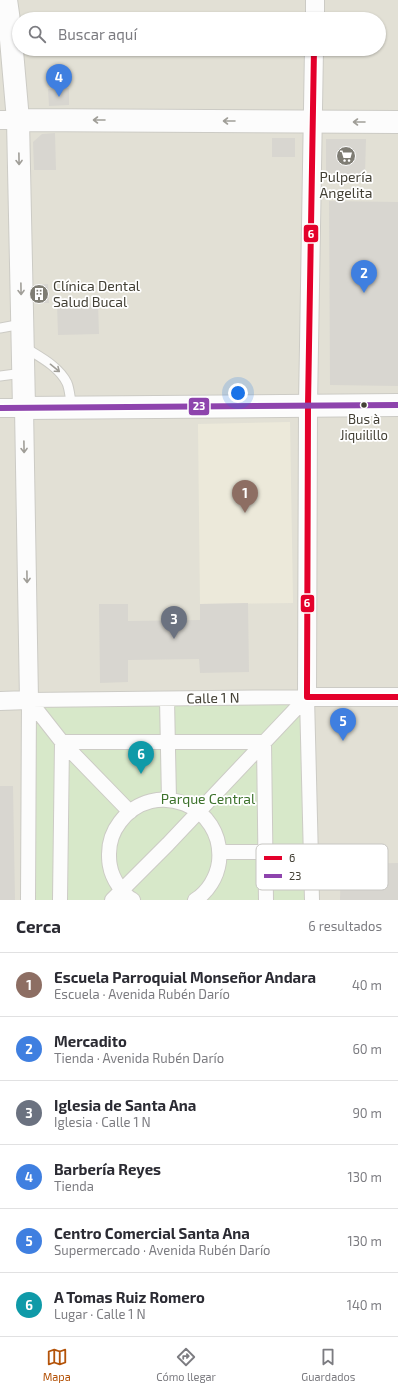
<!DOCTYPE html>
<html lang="es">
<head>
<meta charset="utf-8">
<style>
	body { margin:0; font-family:"Exo 2",sans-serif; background:#f2f2f3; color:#2b2b33 }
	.you { position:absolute; left:238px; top:393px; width:14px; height:14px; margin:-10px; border:3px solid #fff; border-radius:50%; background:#1a73e8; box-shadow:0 0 0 6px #1a73e833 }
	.badge { display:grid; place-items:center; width:26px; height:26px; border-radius:50%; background:#b45309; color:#fff; font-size:13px; font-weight:700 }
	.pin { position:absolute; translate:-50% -33px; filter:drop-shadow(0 1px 2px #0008) }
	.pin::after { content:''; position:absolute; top:21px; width:14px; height:12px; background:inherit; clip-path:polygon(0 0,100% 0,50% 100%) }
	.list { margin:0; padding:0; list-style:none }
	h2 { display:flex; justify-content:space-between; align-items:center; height:52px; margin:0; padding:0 16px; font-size:17px }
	h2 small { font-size:13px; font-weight:400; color:#7c7c81 }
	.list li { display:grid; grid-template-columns:26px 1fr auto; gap:12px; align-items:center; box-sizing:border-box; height:64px; padding:0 16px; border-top:1px solid #e1e1e2 }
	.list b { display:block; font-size:15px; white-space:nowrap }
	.list p { margin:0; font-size:13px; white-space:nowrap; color:#7c7c81 }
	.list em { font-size:13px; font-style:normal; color:#7c7c81 }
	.icon { flex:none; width:22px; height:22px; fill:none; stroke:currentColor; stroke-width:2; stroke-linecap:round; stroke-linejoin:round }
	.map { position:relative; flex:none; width:398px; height:900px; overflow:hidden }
	.search { position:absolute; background:#fff; box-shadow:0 1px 3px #0004; left:12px; right:12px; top:12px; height:44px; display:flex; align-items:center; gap:10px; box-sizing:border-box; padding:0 14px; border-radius:22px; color:#7c7c81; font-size:15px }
	.sheet { height:436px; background:#fff }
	nav { display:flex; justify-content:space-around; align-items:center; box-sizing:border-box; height:56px; border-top:1px solid #e1e1e2; background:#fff; font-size:11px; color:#7c7c81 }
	nav a { display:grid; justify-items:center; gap:2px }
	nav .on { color:#b45309 }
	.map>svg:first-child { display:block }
	.residential { fill:#e2e0d5; fill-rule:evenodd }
	.education { fill:#ece9da }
	.green { fill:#d7e8c9 }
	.building { fill:#d8d6d0 }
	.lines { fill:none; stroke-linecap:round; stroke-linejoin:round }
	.service-casing { stroke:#cccbc5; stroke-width:11 }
	.pedestrian-casing { stroke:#cccbc5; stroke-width:16 }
	.minor-casing { stroke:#cccbc5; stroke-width:20 }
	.tertiary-casing { stroke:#cccbc5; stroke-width:24 }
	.service { stroke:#fcfcfc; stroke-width:9 }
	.pedestrian { stroke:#fcfcfc; stroke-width:14 }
	.minor { stroke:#fcfcfc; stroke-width:18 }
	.tertiary { stroke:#fcfcfc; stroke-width:22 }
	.bus-1-casing { stroke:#fff; stroke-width:9 }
	.bus-2-casing { stroke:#fff; stroke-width:9 }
	.bus-1 { stroke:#e4002b; stroke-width:6 }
	.bus-2 { stroke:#8e44ad; stroke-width:6 }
	.oneway { stroke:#a09e98 }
	.bus-dot { fill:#434035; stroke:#fff; stroke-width:1.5 }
	.labels { text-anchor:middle; stroke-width:3.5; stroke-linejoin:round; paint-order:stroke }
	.bus-label { font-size:13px; fill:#434035; stroke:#fff }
	.poi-label { font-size:14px; fill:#434035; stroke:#fff }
	.street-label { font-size:14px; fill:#434035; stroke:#fff }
	.park-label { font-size:14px; fill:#3d722c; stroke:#fff }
	.key { fill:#fff; stroke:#c7c6c2; stroke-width:1 }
	.key-label { font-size:11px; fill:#434035 }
	.line-badge { stroke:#fff; stroke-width:1.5 }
	.badge-label { font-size:11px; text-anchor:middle; font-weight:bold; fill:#fff }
</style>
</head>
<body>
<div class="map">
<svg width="398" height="900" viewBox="0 0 398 900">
	<rect width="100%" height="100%" fill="#eeede8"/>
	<!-- residential -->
	<path class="residential" d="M 0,0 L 398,0 L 398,900 L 0,900 ZM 19,19 L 379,19 L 379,49 L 19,49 Z"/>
	<!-- education -->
	<path class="education" d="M 290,422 L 293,603 L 200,604 L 198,424 Z"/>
	<!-- green -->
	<path class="green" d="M 307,697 L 312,900 L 28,900 L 29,700 Z"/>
	<!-- building -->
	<path class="building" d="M 69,88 L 69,105 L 49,106 L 48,89 Z
		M 55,133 L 56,170 L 34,170 L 33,142 L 42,134 Z
		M 272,138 L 295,138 L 295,157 L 272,157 Z
		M 326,139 L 366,139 L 365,174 L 326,174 Z
		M 329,201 L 398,202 L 398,386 L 330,385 Z
		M 48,284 L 49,303 L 34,303 L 34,285 Z
		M 98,303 L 99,334 L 58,335 L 57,304 Z
		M 248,603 L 249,672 L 200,673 L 199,659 L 128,660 L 128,682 L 100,683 L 99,604 L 128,604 L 128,621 L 200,620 L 200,604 Z
		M 0,786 L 13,786 L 15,900 L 0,900 Z
		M 398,863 L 398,900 L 340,900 L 341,864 Z"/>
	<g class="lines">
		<!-- service casing -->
		<g class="service-casing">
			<path id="service" d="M 0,328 L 22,324
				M 24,347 C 38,356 59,366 67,383 C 70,390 70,400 72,407
				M 0,376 L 23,373"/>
		</g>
		<!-- pedestrian casing -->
		<g class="pedestrian-casing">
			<path id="pedestrian" d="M 307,697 L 312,900
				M 167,699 L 169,800
				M 29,700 L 307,697
				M 29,700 L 62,742 L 130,812
				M 220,852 L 266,852
				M 28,900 L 29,700
				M 60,900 L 62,742 L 264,742 L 266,900
				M 112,900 L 168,844 L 307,697
				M 133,900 C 122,894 112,878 110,866 C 109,862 109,857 109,854 C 109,842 113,831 120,822 C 154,777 225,805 219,862 C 217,877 208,892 195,900"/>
		</g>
		<!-- minor casing -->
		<g class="minor-casing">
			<path id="minor" d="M 315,19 L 315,0
				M 314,49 L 308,405 L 307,697 L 398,697
				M 0,120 L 18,120
				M 0,408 L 24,408 L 29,700 L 0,701"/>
		</g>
		<!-- tertiary casing -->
		<g class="tertiary-casing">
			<path id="tertiary" d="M 6,0 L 10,28 L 18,120 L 24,408 L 398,405
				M 18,120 L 398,122"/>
		</g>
		<!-- service -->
		<use href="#service" class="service"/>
		<!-- pedestrian -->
		<use href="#pedestrian" class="pedestrian"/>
		<!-- minor -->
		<use href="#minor" class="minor"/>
		<!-- tertiary -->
		<use href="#tertiary" class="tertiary"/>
		<!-- bus-1 casing -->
		<g class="bus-1-casing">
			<path id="bus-1" d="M 314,49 L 308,405 L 307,697 L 398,697"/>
		</g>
		<!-- bus-2 casing -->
		<g class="bus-2-casing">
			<path id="bus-2" d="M 0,408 L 398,405"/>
		</g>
		<!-- bus-1 -->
		<use href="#bus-1" class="bus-1"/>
		<!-- bus-2 -->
		<use href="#bus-2" class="bus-2"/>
	</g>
	<!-- one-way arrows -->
	<defs><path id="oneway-shaft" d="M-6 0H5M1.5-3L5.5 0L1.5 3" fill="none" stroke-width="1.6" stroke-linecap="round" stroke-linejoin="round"/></defs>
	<g class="oneway">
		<use href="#oneway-shaft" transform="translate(99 120) rotate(-180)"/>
		<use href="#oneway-shaft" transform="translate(229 121) rotate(-180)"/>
		<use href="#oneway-shaft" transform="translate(359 122) rotate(180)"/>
		<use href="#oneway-shaft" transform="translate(19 159) rotate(89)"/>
		<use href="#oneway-shaft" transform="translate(21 289) rotate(89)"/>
		<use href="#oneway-shaft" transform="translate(55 368) rotate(39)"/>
		<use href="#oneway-shaft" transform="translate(24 447) rotate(89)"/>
		<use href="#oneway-shaft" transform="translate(27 577) rotate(89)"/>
	</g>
	<!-- icons -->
	<defs>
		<g id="supermarket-disc" transform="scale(1)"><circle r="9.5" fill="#7f7d74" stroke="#fff"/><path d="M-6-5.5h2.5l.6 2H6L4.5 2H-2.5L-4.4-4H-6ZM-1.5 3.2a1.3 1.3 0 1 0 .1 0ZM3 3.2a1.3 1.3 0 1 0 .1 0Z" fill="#fff"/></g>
		<g id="building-disc" transform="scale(1)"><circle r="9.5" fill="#7f7d74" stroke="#fff"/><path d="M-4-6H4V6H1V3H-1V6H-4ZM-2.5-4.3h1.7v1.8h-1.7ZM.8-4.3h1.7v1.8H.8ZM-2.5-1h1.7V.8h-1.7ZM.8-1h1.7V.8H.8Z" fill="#fff"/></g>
	</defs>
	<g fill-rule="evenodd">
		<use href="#supermarket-disc" x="346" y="156"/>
		<use href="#building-disc" x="39" y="294"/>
	</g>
	<!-- markers -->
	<circle class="bus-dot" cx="364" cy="405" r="3.5"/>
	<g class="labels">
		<!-- bus labels -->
		<g class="bus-label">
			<text x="364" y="424">Bus à<tspan x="364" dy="16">Jiquilillo</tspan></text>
		</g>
		<!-- poi labels -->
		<g class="poi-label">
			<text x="346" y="182">Pulpería<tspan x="346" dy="16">Angelita</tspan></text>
			<text x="53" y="291" text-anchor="start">Clínica Dental<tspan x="53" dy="16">Salud Bucal</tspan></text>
		</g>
		<!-- street labels -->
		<g class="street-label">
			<text transform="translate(213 698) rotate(-1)" y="5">Calle 1 N</text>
		</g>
		<!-- park labels -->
		<g class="park-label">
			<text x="208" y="804">Parque Central</text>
		</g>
	</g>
	<!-- legend -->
	<rect x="256" y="844" width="132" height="46" rx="6" class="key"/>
	<rect x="264" y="856" width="18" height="4" fill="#e4002b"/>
	<rect x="264" y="874" width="18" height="4" fill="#8e44ad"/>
	<g class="key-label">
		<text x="289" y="862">6</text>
		<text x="289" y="880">23</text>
	</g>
	<g class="line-badge">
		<rect x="303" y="224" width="16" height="19" rx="4" fill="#e4002b"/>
		<rect x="188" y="397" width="22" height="19" rx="4" fill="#8e44ad"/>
		<rect x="300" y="594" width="15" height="19" rx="4" fill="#e4002b"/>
	</g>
	<g class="badge-label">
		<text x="311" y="238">6</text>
		<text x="199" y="410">23</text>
		<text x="307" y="607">6</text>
	</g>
</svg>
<div class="you"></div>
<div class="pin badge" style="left:245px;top:513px;background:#8d6e63">1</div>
<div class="pin badge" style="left:364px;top:293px;background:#3f7fe0">2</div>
<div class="pin badge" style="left:174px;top:639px;background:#6b7280">3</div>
<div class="pin badge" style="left:59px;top:97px;background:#3f7fe0">4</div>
<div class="pin badge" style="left:343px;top:741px;background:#3f7fe0">5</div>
<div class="pin badge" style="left:141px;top:774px;background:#0f9aa8">6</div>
<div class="search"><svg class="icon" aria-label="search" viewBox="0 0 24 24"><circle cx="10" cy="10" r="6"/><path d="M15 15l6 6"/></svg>Buscar aquí</div>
</div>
<section class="sheet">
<h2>Cerca<small>6 resultados</small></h2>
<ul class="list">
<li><span class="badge" style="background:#8d6e63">1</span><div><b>Escuela Parroquial Monseñor Andara</b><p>Escuela · Avenida Rubén Darío</p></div><em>40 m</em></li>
<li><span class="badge" style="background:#3f7fe0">2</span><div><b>Mercadito</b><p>Tienda · Avenida Rubén Darío</p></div><em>60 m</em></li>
<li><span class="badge" style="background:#6b7280">3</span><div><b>Iglesia de Santa Ana</b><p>Iglesia · Calle 1 N</p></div><em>90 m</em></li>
<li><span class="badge" style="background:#3f7fe0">4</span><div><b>Barbería Reyes</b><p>Tienda</p></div><em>130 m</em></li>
<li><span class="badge" style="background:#3f7fe0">5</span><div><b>Centro Comercial Santa Ana</b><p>Supermercado · Avenida Rubén Darío</p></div><em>130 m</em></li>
<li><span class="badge" style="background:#0f9aa8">6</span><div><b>A Tomas Ruiz Romero</b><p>Lugar · Calle 1 N</p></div><em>140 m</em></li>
</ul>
</section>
<nav>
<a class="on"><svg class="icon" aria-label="map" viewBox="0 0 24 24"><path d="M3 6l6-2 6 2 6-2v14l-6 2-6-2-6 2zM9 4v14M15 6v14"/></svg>Mapa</a>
<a><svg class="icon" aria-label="directions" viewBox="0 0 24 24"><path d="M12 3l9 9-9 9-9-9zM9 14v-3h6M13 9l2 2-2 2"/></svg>Cómo llegar</a>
<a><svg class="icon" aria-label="saved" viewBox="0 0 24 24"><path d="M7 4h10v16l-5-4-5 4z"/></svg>Guardados</a>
</nav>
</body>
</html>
